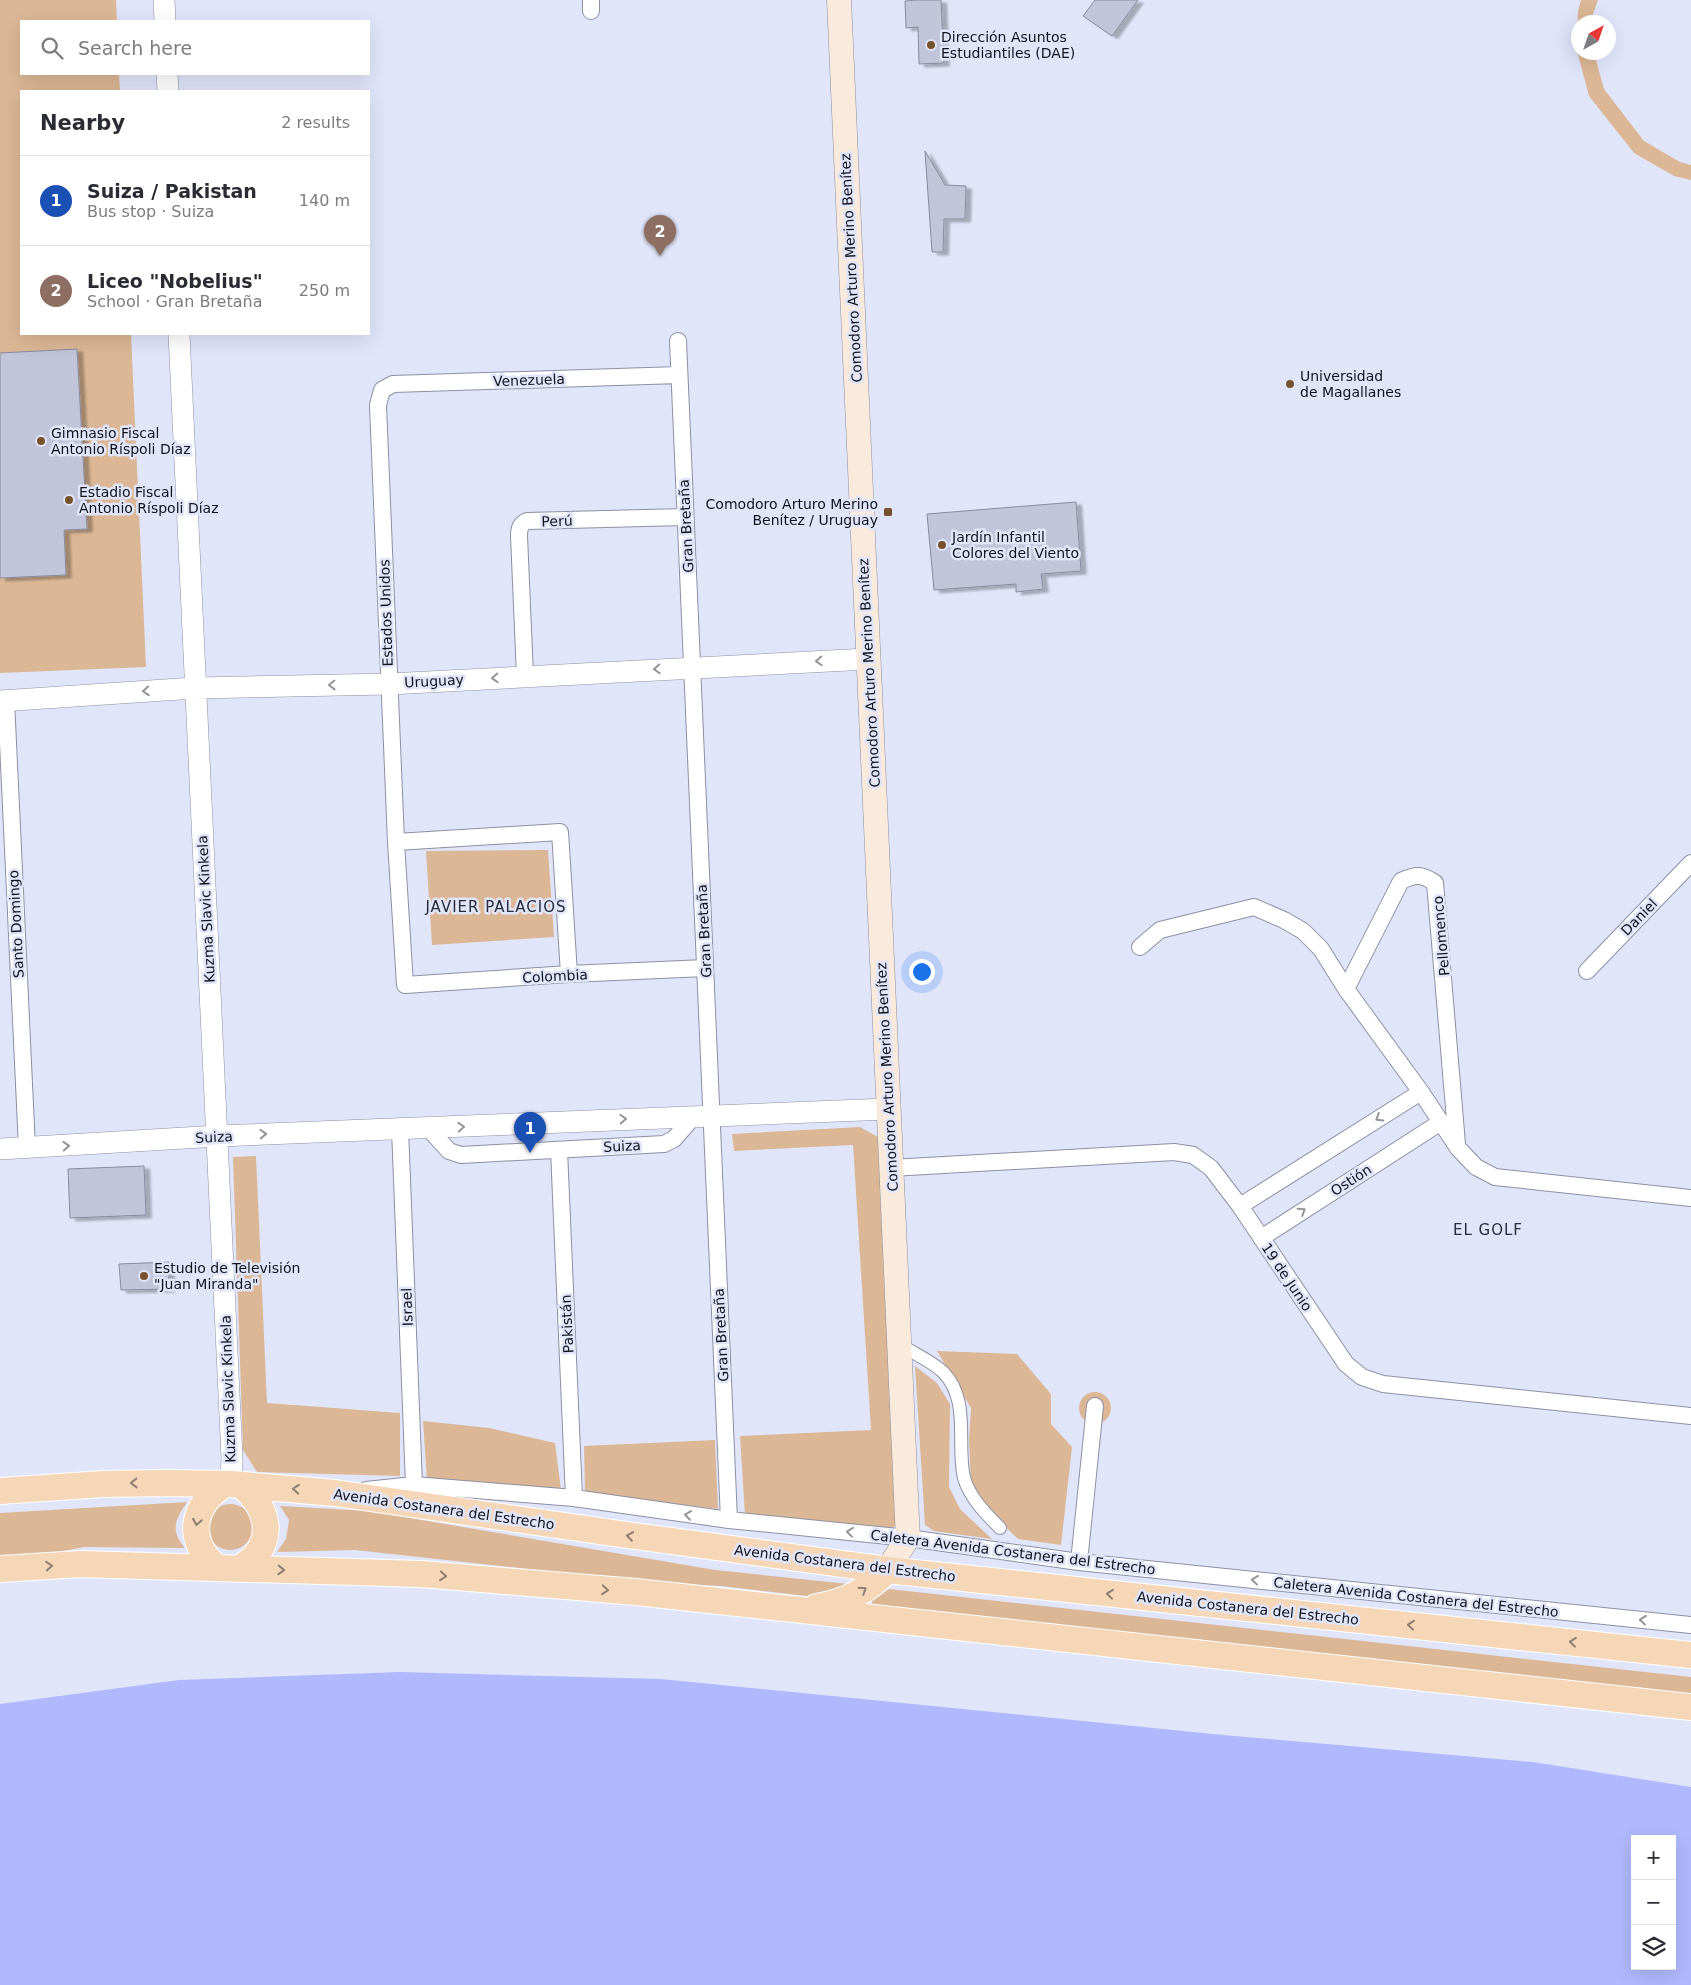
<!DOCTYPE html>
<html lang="en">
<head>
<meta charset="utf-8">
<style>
	body { margin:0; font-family:"DejaVu Sans",sans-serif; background:#f2f2f3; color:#2b2b33 }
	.controls { position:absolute; right:15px; bottom:15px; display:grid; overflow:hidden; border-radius:0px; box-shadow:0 5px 20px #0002 }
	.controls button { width:45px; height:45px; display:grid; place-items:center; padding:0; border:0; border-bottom:1px solid #e1e1e2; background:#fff; color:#2b2b33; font:25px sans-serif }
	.compass { position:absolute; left:1571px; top:15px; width:45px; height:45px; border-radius:50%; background:#fff; box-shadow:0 5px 20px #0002; rotate:40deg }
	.you { position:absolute; left:921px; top:971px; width:18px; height:18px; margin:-12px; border:4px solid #fff; border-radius:50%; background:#1a73e8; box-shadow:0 0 0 8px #1a73e833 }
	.badge { display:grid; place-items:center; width:32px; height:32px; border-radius:50%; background:#db2777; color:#fff; font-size:16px; font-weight:700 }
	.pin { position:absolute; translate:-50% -41px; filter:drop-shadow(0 1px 2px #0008) }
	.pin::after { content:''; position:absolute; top:26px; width:18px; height:15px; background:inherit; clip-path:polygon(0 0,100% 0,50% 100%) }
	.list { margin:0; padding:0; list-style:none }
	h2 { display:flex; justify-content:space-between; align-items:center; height:65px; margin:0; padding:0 20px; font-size:21px }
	h2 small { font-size:16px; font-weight:400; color:#7c7c81 }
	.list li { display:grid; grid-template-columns:32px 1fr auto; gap:15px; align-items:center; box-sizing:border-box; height:90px; padding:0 20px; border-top:1px solid #e1e1e2 }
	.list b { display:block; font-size:19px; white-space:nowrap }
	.list p { margin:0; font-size:16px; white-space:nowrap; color:#7c7c81 }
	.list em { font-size:16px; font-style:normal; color:#7c7c81 }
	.icon { flex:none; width:28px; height:28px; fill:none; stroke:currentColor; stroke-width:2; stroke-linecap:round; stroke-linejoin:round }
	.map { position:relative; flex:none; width:1691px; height:1985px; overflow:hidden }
	.search { position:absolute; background:#fff; box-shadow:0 5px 20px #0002; left:20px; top:20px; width:350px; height:55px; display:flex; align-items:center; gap:12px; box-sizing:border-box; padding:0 18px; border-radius:0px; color:#7c7c81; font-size:19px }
	.panel { position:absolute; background:#fff; box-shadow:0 5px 20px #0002; left:20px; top:90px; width:350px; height:245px; border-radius:0px }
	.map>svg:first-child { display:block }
	.green { fill:#dbb795 }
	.water { fill:#b0b9fd; fill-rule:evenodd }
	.building { fill:#c2c5d9; stroke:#888b9e; filter:url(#shadow) }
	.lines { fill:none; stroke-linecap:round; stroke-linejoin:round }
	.pedestrian-casing { stroke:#8d90a3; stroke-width:14 }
	.minor-casing { stroke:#8d90a3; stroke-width:18 }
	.tertiary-casing { stroke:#8d90a3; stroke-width:22 }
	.secondary-casing { stroke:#8d90a3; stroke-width:25 }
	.primary-casing { stroke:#fff; stroke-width:28 }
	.pedestrian { stroke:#fff; stroke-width:12 }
	.minor { stroke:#fff; stroke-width:16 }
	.tertiary { stroke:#fff; stroke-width:21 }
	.secondary { stroke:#faeadb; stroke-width:24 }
	.primary { stroke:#f5d6b7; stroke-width:26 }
	.oneway { stroke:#949598 }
	.oneway2 { stroke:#8f7e70 }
	.poi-dot { fill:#77522d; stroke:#e1e5fa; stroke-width:2 }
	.labels { text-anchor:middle; stroke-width:5; stroke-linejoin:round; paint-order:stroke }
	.poi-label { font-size:14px; fill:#12131a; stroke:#e1e5fa; text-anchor:start }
	.street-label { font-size:14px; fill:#12131a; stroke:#e1e5fa }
	.neighbourhood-label { font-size:15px; letter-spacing:1px; fill:#292b3a; stroke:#e1e5fa }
</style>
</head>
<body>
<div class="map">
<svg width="1691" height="1985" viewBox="0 0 1691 1985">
	<defs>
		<filter id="shadow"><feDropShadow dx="5.5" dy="3" stdDeviation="1" flood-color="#0004"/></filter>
	</defs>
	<rect width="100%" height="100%" fill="#e1e5fa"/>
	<!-- green -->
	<path class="green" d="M 0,0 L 116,0 L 117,21 L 21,21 L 21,74 L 119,74 L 120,91 L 21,91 L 21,334 L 131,334 L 146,667 L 0,673 Z
		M 1581,0 L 1598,0 L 1593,14 L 1593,22 L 1578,22 L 1578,52 L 1594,53 L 1604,89 L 1644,141 L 1680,162 L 1691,165 L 1691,180 L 1674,176 L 1634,153 L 1589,96 L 1577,51 L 1578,11 Z
		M 548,850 L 554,937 L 432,945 L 426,851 Z
		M 860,1127 L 878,1137 L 898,1524 L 892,1528 L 745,1515 L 740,1436 L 871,1430 L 853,1145 L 734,1151 L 732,1134 Z
		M 256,1156 L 267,1403 L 400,1413 L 400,1476 L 257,1472 L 243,1450 L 233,1157 Z
		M 937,1351 L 1017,1354 L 1051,1394 L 1051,1424 L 1072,1447 L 1061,1545 L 1018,1539 L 986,1508 L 971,1484 L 969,1440 L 971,1408 Z
		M 915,1366 L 937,1383 L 950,1404 L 949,1487 L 960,1509 L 992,1539 L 934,1531 L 925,1525 Z
		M1079 1408a16 16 0 1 1 32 0a16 16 0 1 1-32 0Z
		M 423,1421 L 489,1428 L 555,1443 L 561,1490 L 427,1480 Z
		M 715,1440 L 718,1509 L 585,1492 L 584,1446 Z
		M 187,1502 C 175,1520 170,1530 185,1548 L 84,1547 L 23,1559 L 0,1560 L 0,1513 Z
		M207 1527a23 23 0 1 1 46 0a23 23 0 1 1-46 0Z
		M 280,1506 L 369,1511 L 715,1570 L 849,1584 L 823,1598 L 721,1586 L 664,1584 L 355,1550 L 277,1552 L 286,1539 L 289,1520 Z
		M 889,1589 L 1691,1677 L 1691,1702 L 871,1609 L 872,1601 Z"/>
	<!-- water -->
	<path class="water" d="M 400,1672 L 661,1679 L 1223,1735 L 1533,1762 L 1691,1787 L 1691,1985 L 0,1985 L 0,1704 L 179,1680 ZM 1635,1839 L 1672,1839 L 1672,1966 L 1635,1966 Z"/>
	<!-- building -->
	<path class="building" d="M 917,0 L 941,0 L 944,63 L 919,64 L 918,27 L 906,28 L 905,1 Z
		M 1095,0 L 1138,0 L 1112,36 L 1083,16 Z
		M 925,151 L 945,185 L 966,186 L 965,219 L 944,219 L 943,252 L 932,252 Z
		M 77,349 L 87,529 L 64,530 L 66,575 L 0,578 L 0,353 Z
		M 1076,502 L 1081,571 L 1041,574 L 1043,589 L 1016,592 L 1016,584 L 934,590 L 927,514 Z
		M 144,1166 L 146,1215 L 70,1218 L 68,1169 Z
		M 169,1262 L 169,1289 L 121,1290 L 119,1264 Z"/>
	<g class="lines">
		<!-- pedestrian casing -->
		<g class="pedestrian-casing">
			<path id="pedestrian" d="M 901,1345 C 914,1354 932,1361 943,1372 C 971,1400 956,1444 964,1478 C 970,1498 986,1514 1000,1528"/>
		</g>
		<!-- minor casing -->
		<g class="minor-casing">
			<path id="minor" d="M 591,0 L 591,11
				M 678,341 L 729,1520
				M 679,375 L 393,384 L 382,390 L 378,405 L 396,842 L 405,985 L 569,974 L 705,968
				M 525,676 L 519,536 C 519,529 520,524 527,521 L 685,517
				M 6,700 L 27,1148
				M 396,842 L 560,832 L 569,974
				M 1140,947 L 1160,930 L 1254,907 L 1284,920 L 1303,931 L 1321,949 L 1346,989 L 1421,1092 L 1458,1148 L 1476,1167 L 1495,1177 L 1691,1198
				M 1587,971 L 1691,863
				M 1346,989 L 1401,881 C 1416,874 1422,874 1435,883 L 1457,1144
				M 400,1129 L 414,1485
				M 429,1129 L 449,1151 L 461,1155 L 664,1144 L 674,1139 L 694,1116
				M 559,1150 L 574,1498
				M 891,1168 L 1174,1152 L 1193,1155 L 1211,1168 L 1240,1206 L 1346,1364 L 1362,1377 L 1383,1384 L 1691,1416
				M 1240,1206 L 1421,1092
				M 1261,1238 L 1441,1122
				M 366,1490 L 414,1485 L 574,1498 L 729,1520 L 908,1538 L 1079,1562 L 1691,1625
				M 1079,1562 L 1095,1406"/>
		</g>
		<!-- tertiary casing -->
		<g class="tertiary-casing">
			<path id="tertiary" d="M 164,0 L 165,21
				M 167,74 L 168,91
				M 179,334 L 232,1458 L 231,1484
				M 0,701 L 195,688 L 389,684 L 868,659
				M 0,1149 L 218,1136 L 888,1109"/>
		</g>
		<!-- secondary casing -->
		<g class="secondary-casing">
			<path id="secondary" d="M 839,0 L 907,1518 L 908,1538 L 887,1570"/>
		</g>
		<!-- primary casing -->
		<g class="primary-casing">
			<path id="primary" d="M 0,1491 L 103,1484 L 167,1483 L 231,1484 L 335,1493 L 634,1536 L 887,1570 L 1691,1655
				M 216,1567 C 186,1541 191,1505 225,1484
				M 240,1568 C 277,1546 271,1510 241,1485
				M 0,1569 L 80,1564 L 421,1574 L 636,1592 L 1691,1707
				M 816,1607 C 844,1603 868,1591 887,1570"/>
		</g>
		<!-- pedestrian -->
		<use href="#pedestrian" class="pedestrian"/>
		<!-- minor -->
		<use href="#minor" class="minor"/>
		<!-- tertiary -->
		<use href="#tertiary" class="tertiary"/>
		<!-- secondary -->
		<use href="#secondary" class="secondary"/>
		<!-- primary -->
		<use href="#primary" class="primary"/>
	</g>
	<!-- one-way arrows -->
	<defs><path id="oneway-chevron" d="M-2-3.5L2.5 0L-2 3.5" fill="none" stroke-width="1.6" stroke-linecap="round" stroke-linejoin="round" transform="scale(1.25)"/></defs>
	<g class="oneway">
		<use href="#oneway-chevron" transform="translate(819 661) rotate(177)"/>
		<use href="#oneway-chevron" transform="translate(657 669) rotate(177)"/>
		<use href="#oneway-chevron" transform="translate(495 678) rotate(177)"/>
		<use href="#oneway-chevron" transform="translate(332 685) rotate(179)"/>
		<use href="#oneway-chevron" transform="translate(146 691) rotate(176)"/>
		<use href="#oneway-chevron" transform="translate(1379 1118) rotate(148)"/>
		<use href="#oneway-chevron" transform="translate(623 1119) rotate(-3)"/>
		<use href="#oneway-chevron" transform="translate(461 1127) rotate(-3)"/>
		<use href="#oneway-chevron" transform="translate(263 1134) rotate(-2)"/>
		<use href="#oneway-chevron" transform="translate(66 1146) rotate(-3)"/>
		<use href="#oneway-chevron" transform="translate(1302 1211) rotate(-33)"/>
		<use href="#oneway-chevron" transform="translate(688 1515) rotate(-172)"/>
		<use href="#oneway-chevron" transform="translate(850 1532) rotate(-174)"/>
		<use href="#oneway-chevron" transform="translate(1255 1580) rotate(-174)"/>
		<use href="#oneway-chevron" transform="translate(1643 1620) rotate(-174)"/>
	</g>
	<g class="oneway2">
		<use href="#oneway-chevron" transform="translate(134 1483) rotate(179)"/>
		<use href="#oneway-chevron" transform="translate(296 1489) rotate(-175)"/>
		<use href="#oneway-chevron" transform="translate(197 1522) rotate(100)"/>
		<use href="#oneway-chevron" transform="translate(630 1536) rotate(-172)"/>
		<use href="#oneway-chevron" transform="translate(49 1566) rotate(-4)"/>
		<use href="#oneway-chevron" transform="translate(281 1570) rotate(2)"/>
		<use href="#oneway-chevron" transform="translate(443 1576) rotate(5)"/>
		<use href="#oneway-chevron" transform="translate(605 1590) rotate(5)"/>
		<use href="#oneway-chevron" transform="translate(863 1590) rotate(-33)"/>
		<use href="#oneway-chevron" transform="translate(1110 1594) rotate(-174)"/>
		<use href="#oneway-chevron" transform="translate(1411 1625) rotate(-174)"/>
		<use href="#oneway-chevron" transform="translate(1573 1642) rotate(-174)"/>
	</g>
	<!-- markers -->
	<g class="poi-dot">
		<circle cx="931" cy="45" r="5"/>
		<circle cx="1290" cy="384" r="5"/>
		<circle cx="41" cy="441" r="5"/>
		<circle cx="69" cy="500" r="5"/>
		<rect x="883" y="507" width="10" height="10" rx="2.5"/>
		<circle cx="942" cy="545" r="5"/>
		<circle cx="144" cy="1276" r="5"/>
	</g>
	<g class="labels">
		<!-- poi labels -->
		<g class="poi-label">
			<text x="941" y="42">Dirección Asuntos<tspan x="941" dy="16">Estudiantiles (DAE)</tspan></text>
			<text x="1300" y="381">Universidad<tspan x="1300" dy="16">de Magallanes</tspan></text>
			<text x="51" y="438">Gimnasio Fiscal<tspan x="51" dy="16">Antonio Ríspoli Díaz</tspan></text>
			<text x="79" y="497">Estadio Fiscal<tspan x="79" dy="16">Antonio Ríspoli Díaz</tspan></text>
			<text x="878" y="509" text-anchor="end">Comodoro Arturo Merino<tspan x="878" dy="16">Benítez / Uruguay</tspan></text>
			<text x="952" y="542">Jardín Infantil<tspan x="952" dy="16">Colores del Viento</tspan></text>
			<text x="154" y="1273">Estudio de Televisión<tspan x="154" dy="16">"Juan Miranda"</tspan></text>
		</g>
		<!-- street labels -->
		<g class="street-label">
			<text transform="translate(851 268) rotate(-93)" y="5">Comodoro Arturo Merino Benítez</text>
			<text transform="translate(529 380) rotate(-2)" y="5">Venezuela</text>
			<text transform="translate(557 521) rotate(-2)" y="5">Perú</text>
			<text transform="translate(686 526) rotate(-93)" y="5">Gran Bretaña</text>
			<text transform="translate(386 613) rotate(-92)" y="5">Estados Unidos</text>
			<text transform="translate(869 673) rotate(-93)" y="5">Comodoro Arturo Merino Benítez</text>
			<text transform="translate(434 681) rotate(-3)" y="5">Uruguay</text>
			<text transform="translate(206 909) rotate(-93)" y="5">Kuzma Slavic Kinkela</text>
			<text transform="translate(1639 917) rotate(-46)" y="5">Daniel</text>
			<text transform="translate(16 924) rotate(-93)" y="5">Santo Domingo</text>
			<text transform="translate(704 931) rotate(-93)" y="5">Gran Bretaña</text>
			<text transform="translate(1441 936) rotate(-95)" y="5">Pellomenco</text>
			<text transform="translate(555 976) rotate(-3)" y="5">Colombia</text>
			<text transform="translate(887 1077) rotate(-93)" y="5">Comodoro Arturo Merino Benítez</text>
			<text transform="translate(214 1137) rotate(-3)" y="5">Suiza</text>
			<text transform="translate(622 1146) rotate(-3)" y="5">Suiza</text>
			<text transform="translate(1351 1180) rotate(-33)" y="5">Ostión</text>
			<text transform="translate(1287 1277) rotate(56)" y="5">19 de Junio</text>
			<text transform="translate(407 1307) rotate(-92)" y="5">Israel</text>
			<text transform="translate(567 1324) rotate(-93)" y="5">Pakistán</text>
			<text transform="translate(721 1335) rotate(-93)" y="5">Gran Bretaña</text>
			<text transform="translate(228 1389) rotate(-92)" y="5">Kuzma Slavic Kinkela</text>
			<text transform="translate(444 1509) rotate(8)" y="5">Avenida Costanera del Estrecho</text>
			<text transform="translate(1013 1552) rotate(7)" y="5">Caletera Avenida Costanera del Estrecho</text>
			<text transform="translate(845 1563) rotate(7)" y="5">Avenida Costanera del Estrecho</text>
			<text transform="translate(1416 1597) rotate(6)" y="5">Caletera Avenida Costanera del Estrecho</text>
			<text transform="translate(1248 1608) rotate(6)" y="5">Avenida Costanera del Estrecho</text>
		</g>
		<!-- neighbourhood labels -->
		<g class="neighbourhood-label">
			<text x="496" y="912">JAVIER PALACIOS</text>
			<text x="1488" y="1235">EL GOLF</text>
		</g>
	</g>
</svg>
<div class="controls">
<button>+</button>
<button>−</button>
<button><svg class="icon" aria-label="layers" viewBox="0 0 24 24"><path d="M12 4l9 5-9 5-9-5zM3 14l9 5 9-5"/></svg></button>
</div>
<svg class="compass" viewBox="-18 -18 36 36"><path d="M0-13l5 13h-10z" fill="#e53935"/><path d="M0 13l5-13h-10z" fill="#7c7c81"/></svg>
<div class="you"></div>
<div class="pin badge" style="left:530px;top:1153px;background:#1a4fb4">1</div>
<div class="pin badge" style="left:660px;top:256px;background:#8d6e63">2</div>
<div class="search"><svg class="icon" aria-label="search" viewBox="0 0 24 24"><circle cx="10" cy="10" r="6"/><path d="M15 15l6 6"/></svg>Search here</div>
<section class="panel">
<h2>Nearby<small>2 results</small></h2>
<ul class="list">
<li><span class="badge" style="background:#1a4fb4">1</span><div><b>Suiza / Pakistan</b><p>Bus stop · Suiza</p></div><em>140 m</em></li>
<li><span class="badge" style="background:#8d6e63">2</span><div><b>Liceo &quot;Nobelius&quot;</b><p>School · Gran Bretaña</p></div><em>250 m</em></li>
</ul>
</section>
</div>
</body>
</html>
